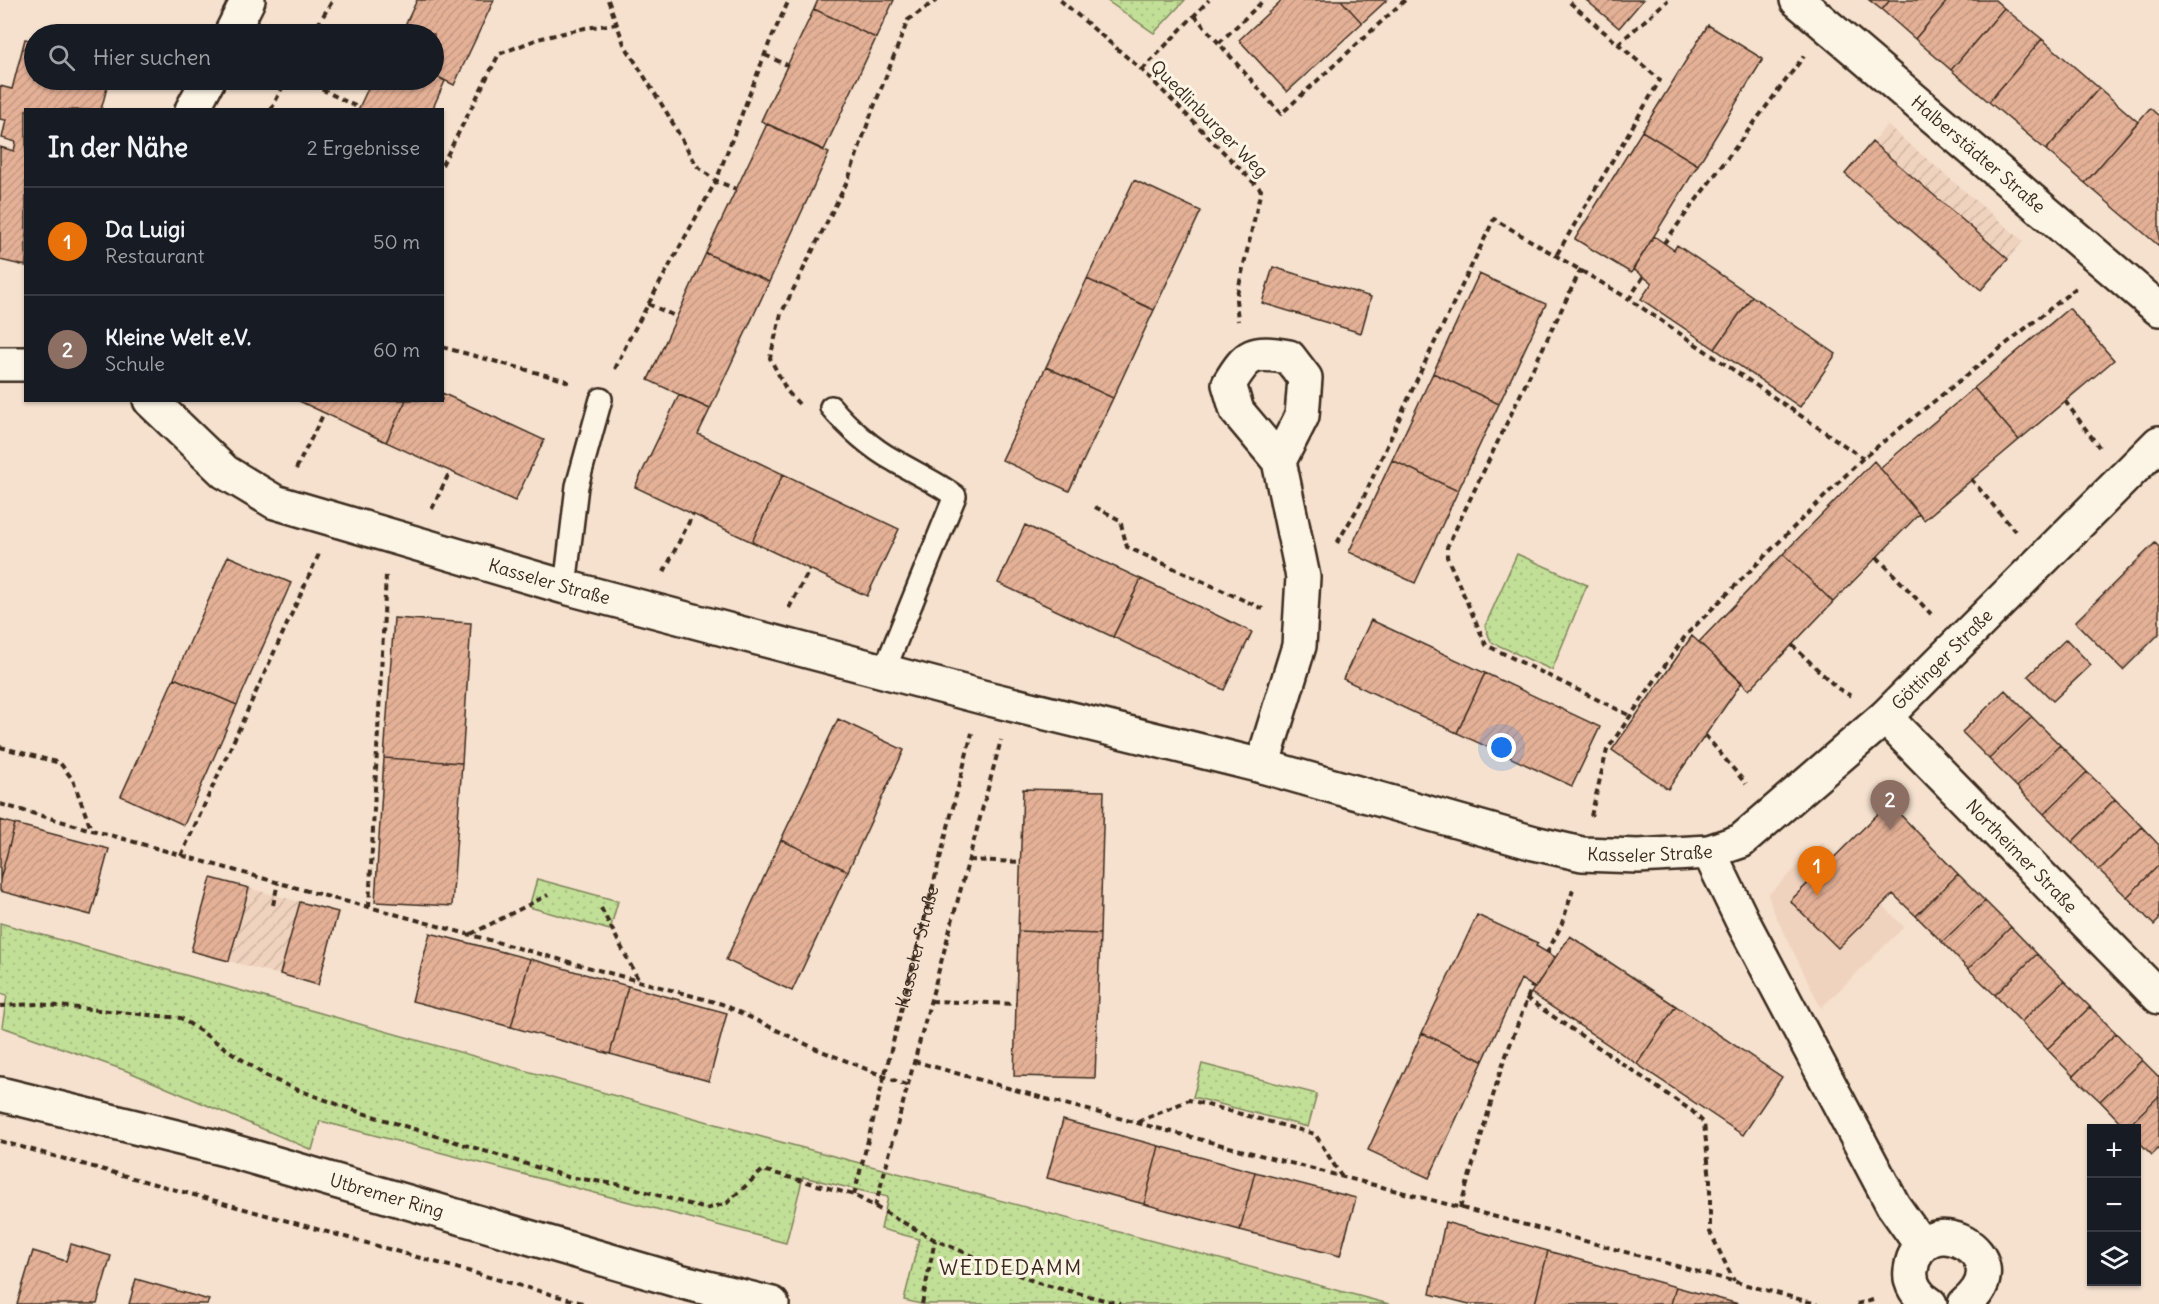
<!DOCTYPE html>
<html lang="de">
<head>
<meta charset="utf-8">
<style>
	body { margin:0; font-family:Delius,sans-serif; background:#242831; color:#f1f3f6 }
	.controls { position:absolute; right:18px; bottom:18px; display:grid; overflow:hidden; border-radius:0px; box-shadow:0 2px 4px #0004 }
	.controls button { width:54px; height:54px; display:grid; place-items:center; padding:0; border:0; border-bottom:2px solid #363941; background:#171b24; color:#f1f3f6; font:30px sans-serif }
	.you { position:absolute; left:1502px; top:748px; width:21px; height:21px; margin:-15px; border:4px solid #fff; border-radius:50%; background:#1a73e8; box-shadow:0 0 0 9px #1a73e833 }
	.badge { display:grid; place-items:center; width:39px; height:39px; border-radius:50%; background:#d1495b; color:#fff; font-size:20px; font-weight:700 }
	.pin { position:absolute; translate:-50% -50px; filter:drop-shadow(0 2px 3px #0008) }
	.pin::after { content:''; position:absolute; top:32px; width:21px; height:18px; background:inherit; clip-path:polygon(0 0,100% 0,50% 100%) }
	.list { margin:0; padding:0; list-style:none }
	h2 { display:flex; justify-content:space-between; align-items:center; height:78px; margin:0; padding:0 24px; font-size:26px }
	h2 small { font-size:20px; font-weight:400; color:#9ea1a6 }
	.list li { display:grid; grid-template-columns:39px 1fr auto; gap:18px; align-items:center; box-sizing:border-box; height:108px; padding:0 24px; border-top:2px solid #363941 }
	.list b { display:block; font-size:22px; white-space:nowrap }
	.list p { margin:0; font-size:20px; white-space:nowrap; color:#9ea1a6 }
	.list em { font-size:20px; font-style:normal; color:#9ea1a6 }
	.icon { flex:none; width:33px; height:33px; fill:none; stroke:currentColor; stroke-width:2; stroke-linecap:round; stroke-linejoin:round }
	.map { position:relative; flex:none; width:2159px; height:1304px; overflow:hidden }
	.search { position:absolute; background:#171b24; box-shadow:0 2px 4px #0004; left:24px; top:24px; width:420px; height:66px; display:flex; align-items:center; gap:15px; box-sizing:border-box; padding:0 21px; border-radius:33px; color:#9ea1a6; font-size:22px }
	.panel { position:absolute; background:#171b24; box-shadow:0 2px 4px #0004; left:24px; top:108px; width:420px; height:294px; border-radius:0px }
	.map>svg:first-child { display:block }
	.built { fill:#f0d3be }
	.industrial { fill:url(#industrial-furrows) }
	.green { fill:url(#green-dots); stroke:#7e845a; stroke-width:1.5 }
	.building { fill:url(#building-hatch); stroke:#3b2a1e; stroke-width:1.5 }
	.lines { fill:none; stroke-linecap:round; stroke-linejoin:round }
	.service-casing { stroke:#3b2a1e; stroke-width:26 }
	.minor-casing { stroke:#3b2a1e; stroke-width:38 }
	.tertiary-casing { stroke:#3b2a1e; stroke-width:38 }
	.path { stroke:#3b2a1e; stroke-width:4; stroke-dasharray:6 4.5; stroke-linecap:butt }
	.service { stroke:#fcf5e5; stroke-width:21 }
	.minor { stroke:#fcf5e5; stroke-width:33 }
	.tertiary { stroke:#fcf5e5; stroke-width:33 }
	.labels { text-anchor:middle; stroke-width:6; stroke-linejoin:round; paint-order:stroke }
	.street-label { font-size:18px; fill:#3b2a1e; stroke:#fcf5e5 }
	.quarter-label { font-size:21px; letter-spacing:1.5px; fill:#3b2a1e; stroke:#fcf5e5 }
</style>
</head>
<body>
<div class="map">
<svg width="2159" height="1304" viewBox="0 0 2159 1304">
	<defs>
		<pattern id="industrial-furrows" width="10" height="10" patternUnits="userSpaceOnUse" patternTransform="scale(1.5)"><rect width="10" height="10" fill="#f0d3be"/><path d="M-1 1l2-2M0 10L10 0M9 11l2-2" fill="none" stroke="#cfb5a3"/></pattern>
		<pattern id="green-dots" width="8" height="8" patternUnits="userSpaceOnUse" patternTransform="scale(1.5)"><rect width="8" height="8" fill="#c2df97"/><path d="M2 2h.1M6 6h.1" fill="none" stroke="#a8c082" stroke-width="1.8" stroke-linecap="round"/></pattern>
		<pattern id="building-hatch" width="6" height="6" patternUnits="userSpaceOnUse" patternTransform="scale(1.5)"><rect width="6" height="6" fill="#e4b197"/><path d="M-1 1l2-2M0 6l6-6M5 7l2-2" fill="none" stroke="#c49882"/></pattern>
	</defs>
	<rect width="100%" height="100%" fill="#f5e1ce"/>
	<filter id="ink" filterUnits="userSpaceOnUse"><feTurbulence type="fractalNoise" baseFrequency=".0167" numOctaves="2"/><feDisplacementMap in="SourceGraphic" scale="12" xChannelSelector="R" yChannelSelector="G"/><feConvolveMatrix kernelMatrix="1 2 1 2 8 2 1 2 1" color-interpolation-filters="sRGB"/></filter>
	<g filter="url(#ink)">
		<!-- built -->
		<path class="built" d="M 1822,843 L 1904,927 L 1821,1008 L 1772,908 L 1768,895 Z"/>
		<!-- industrial -->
		<path class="industrial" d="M 1887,125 L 2023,241 L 1981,290 L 1845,174 Z
			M 211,878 L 338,912 L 318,985 L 191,951 Z"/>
		<!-- green -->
		<path class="green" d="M 1106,0 L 1185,0 L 1154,33 Z
			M 1517,554 L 1587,585 L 1552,670 L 1491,642 L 1485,626 Z
			M 537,879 L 618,901 L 610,930 L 529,907 Z
			M 0,923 L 762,1137 L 1389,1304 L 921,1304 L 904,1300 L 919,1239 L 881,1229 L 888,1197 L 803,1177 L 786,1243 L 320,1121 L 312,1150 L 127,1071 L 2,1027 L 7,995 L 0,993 Z
			M 1202,1064 L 1317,1094 L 1308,1127 L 1193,1097 Z"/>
		<!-- building -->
		<path class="building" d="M 417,0 L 494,0 L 454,85 L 434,75 L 434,34 L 401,34 Z
			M 818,0 L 894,0 L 876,38 L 814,9 Z
			M 1282,0 L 1341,0 L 1362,23 L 1287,92 L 1239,40 Z
			M 1341,0 L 1387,0 L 1362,23 Z
			M 1586,0 L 1643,0 L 1619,28 Z
			M 1869,0 L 1890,0 L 1882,10 Z
			M 1890,0 L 1948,0 L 1915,39 L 1882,10 Z
			M 1948,0 L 1995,0 L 2004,8 L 1951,70 L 1915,39 Z
			M 2004,8 L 2042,39 L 1989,102 L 1951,70 Z
			M 814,9 L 876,38 L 824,150 L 761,121 Z
			M 1708,25 L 1763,59 L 1698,165 L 1642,131 Z
			M 25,39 L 34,41 L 34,80 L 109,80 L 101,110 L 26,110 L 26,266 L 0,260 L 0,147 L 14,151 L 16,142 L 2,138 L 6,120 L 0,119 L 0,86 L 12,89 Z
			M 2042,39 L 2099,88 L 2046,150 L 1989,102 Z
			M 434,75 L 445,81 L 432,110 L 358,110 L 372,80 L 434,80 Z
			M 2099,88 L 2138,122 L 2085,183 L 2046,150 Z
			M 2150,108 L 2159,116 L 2159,246 L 2085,183 Z
			M 767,124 L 829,153 L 769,282 L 706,253 Z
			M 1642,131 L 1698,165 L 1631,273 L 1575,239 Z
			M 1872,142 L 2008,259 L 1981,290 L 1845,174 Z
			M 1134,180 L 1201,211 L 1154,310 L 1087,279 Z
			M 1654,236 L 1674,250 L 1677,245 L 1752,296 L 1715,349 L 1641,299 L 1652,283 L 1633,269 Z
			M 706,253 L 769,282 L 710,409 L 648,380 Z
			M 1273,267 L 1371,297 L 1361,333 L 1262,303 Z
			M 1479,274 L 1546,304 L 1499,404 L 1433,373 Z
			M 1087,279 L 1154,310 L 1113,398 L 1046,367 Z
			M 1752,296 L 1836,354 L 1800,407 L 1715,349 Z
			M 2069,308 L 2114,360 L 2019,440 L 1974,388 Z
			M 1046,367 L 1113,398 L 1069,491 L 1002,460 Z
			M 1433,373 L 1499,404 L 1458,491 L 1392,460 Z
			M 1974,388 L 2019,440 L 1924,520 L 1880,468 Z
			M 442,393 L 544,440 L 515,501 L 386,442 L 406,400 L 442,400 Z
			M 679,395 L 710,409 L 698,434 L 783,474 L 752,542 L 635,487 Z
			M 297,400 L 406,400 L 386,442 Z
			M 1392,460 L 1458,491 L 1415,583 L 1349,552 Z
			M 1874,461 L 1919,514 L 1833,602 L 1783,554 Z
			M 783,474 L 899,529 L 867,596 L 752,542 Z
			M 1025,525 L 1141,579 L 1113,637 L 998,583 Z
			M 2155,543 L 2159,547 L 2159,634 L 2123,670 L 2075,622 Z
			M 1783,554 L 1833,602 L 1749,690 L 1699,642 Z
			M 228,556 L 291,583 L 237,705 L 174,678 Z
			M 1141,579 L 1252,632 L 1224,690 L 1113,637 Z
			M 394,618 L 471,623 L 462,763 L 384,758 Z
			M 1371,620 L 1485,673 L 1457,733 L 1343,679 Z
			M 1692,636 L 1742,682 L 1668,789 L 1612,750 Z
			M 2066,639 L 2091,665 L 2053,701 L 2028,676 Z
			M 1485,673 L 1600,727 L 1572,786 L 1457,733 Z
			M 174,678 L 237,705 L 184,825 L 121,796 Z
			M 2005,690 L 2032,717 L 1989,759 L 1962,732 Z
			M 2032,717 L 2060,745 L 2017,787 L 1989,759 Z
			M 838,719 L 904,750 L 848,871 L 781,840 Z
			M 2060,745 L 2087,772 L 2044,814 L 2017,787 Z
			M 384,758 L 462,763 L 452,906 L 375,902 Z
			M 2087,772 L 2115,799 L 2072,842 L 2044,814 Z
			M 1023,789 L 1104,791 L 1100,934 L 1018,931 Z
			M 2115,799 L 2142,827 L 2099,870 L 2072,842 Z
			M 1889,803 L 1958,874 L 1916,916 L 1893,894 L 1838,948 L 1790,901 Z
			M 0,820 L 15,824 L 0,880 Z
			M 15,824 L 109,849 L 91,915 L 0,891 L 0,880 Z
			M 2142,827 L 2159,845 L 2159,865 L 2127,897 L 2099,870 Z
			M 781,840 L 848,871 L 792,991 L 726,960 Z
			M 2159,865 L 2159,920 L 2154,925 L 2127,897 Z
			M 1958,874 L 1985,901 L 1942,942 L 1916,916 Z
			M 211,878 L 249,888 L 229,961 L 191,951 Z
			M 1985,901 L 2011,927 L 1968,969 L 1942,942 Z
			M 300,902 L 338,912 L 318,985 L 280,974 Z
			M 1477,915 L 1538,943 L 1536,946 L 1555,957 L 1535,988 L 1521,979 L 1483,1061 L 1422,1033 Z
			M 2011,927 L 2037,954 L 1995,995 L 1968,969 Z
			M 1018,931 L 1100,934 L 1095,1078 L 1014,1076 Z
			M 430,933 L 530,959 L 511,1027 L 412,1001 Z
			M 1570,936 L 1676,1006 L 1637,1064 L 1531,993 Z
			M 2037,954 L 2064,981 L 2021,1022 L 1995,995 Z
			M 530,959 L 628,986 L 610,1054 L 511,1027 Z
			M 2064,981 L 2090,1007 L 2047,1049 L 2021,1022 Z
			M 628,986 L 727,1013 L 709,1081 L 610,1054 Z
			M 1676,1006 L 1782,1077 L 1743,1135 L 1637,1064 Z
			M 2090,1007 L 2116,1033 L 2073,1076 L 2047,1049 Z
			M 1422,1033 L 1483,1061 L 1429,1178 L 1368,1150 Z
			M 2116,1033 L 2142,1060 L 2100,1101 L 2073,1076 Z
			M 2142,1060 L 2159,1077 L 2159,1096 L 2126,1128 L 2100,1101 Z
			M 2159,1096 L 2159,1148 L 2152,1155 L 2136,1139 L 2136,1128 L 2126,1128 Z
			M 1063,1120 L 1159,1146 L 1144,1204 L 1047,1178 Z
			M 1159,1146 L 1255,1172 L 1240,1230 L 1144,1204 Z
			M 1255,1172 L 1356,1198 L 1340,1256 L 1240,1230 Z
			M 1445,1222 L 1548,1251 L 1535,1304 L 1469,1304 L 1430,1294 Z
			M 71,1244 L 111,1256 L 97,1304 L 17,1304 L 33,1251 L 66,1261 Z
			M 1548,1251 L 1676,1287 L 1671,1304 L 1535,1304 Z
			M 136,1279 L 209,1300 L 207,1304 L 129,1304 Z
			M 1676,1287 L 1739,1304 L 1671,1304 Z"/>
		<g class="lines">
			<!-- service casing -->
			<g class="service-casing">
				<path id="service" d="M 831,407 C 847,426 872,449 895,461 C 915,473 936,482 955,496 L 884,671
					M 565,587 L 577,486 L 601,399"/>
			</g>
			<!-- minor casing -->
			<g class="minor-casing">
				<g id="minor">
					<path id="s2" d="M 1797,0 L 2159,309"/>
					<path d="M 231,34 L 248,0"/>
					<path d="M 192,110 L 208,80"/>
					<path d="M 0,364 L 26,364"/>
					<path id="s3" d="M 150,400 L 225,472 L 275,502 L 565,587 L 982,697 L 1262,766 L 1534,843 L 1582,854 L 1638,856 L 1709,852 L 1741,841 L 1885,717 L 2159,443"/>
					<path id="s4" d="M 1885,717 L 2159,997"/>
					<path d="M 1262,766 L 1299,646 L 1303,577 L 1279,461 L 1237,411 L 1229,384 C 1248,353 1252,351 1289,357 L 1305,378 L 1302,416 L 1279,461"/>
					<path d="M 1709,852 L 1742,920 L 1893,1205 L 1922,1246"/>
					<path d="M 1930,1304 C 1918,1297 1909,1284 1911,1270 C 1920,1201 2025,1255 1965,1304"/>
				</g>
			</g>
			<!-- tertiary casing -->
			<g class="tertiary-casing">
				<g id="tertiary">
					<path id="s5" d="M 0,1094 L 225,1149 L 683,1282 L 772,1304"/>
				</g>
			</g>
			<!-- path -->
			<g class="path">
				<path d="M 608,0 L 624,44 L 667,113 L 697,166 L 716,181 L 736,189"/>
				<path d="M 1060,0 L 1142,70 L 1261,190 L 1236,299 L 1238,321"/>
				<path d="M 1194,15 L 1281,114 L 1405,0"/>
				<path d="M 312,34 L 333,0"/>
				<path d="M 1219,43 L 1264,0"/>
				<path d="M 1618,44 L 1668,0"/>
				<path d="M 765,55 L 787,65"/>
				<path d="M 1142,70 L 1209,0"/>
				<path d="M 303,80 L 359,108"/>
				<path d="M 271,110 L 286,80"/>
				<path d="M 442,165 L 499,54 L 538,39 L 585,28 L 617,24"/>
				<path d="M 1664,243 L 1804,56"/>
				<path d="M 1557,254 L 1660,80 L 1567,0"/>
				<path d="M 1581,269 L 1447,547 L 1447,557 L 1486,645 L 1631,716"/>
				<path d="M 1643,277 L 1629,299 L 1863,458"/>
				<path d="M 648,304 L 677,317"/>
				<path d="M 442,347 L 564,380 L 571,384"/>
				<path d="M 615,369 L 628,341 L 716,181 L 770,41 L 789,0"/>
				<path d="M 2065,401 L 2099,447"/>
				<path d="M 799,404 L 787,391 L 770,358 L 781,314 L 848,180 L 870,117 L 908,20 L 937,0"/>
				<path d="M 296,469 L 324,413"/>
				<path d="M 1971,479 L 2015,531"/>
				<path d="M 1095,507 L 1120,520 L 1127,547 L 1263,609"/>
				<path d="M 432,509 L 450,471"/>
				<path d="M 1337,543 L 1362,501 L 1419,375 L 1494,219 L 1629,299"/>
				<path d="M 1877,557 L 1931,614"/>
				<path d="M 664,572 L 693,514"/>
				<path d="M 789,608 L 810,569"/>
				<path d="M 1792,645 L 1837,688 L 1851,696"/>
				<path d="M 1705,735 L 1746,784"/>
				<path d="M 0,747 L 60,763 L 73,780 L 91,829"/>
				<path d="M 0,804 L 336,899 L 369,907 L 722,1004 L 812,1047 L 908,1086"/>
				<path d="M 1591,816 L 1607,750 L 1686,635 L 1863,458 L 2076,288"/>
				<path d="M 181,856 L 319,554"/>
				<path d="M 969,860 L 1021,862"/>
				<path d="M 273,905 L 278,883"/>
				<path d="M 369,907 L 386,575"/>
				<path d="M 601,908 L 639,981"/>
				<path d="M 471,934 L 548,895"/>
				<path d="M 1547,953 L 1561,926 L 1573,890"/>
				<path d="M 1526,998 L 1692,1111 L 1704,1123 L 1710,1180 L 1710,1232 L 1734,1281"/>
				<path d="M 931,1001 L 1016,1004"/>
				<path d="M 0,1006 L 37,1004 L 181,1018 L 266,1076 L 293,1088 L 353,1110 L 568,1177 L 623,1185 L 706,1209 L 727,1203 L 763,1170 L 854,1195 L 935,1240 L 1038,1283 L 1120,1304"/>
				<path d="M 914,1061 L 1050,1100 L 1500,1218 L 1817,1304"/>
				<path d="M 1138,1122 L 1189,1100 L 1315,1134 L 1341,1176"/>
				<path d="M 0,1141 L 586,1304"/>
				<path id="s1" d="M 854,1195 L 972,733"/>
				<path d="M 875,1207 L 1001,740"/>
				<path d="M 1460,1208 L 1501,1069 L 1532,986"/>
				<path d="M 922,1304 L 935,1240"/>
				<path d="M 1857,1304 L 1877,1299"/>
			</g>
			<!-- service -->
			<use href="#service" class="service"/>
			<!-- minor -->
			<use href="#minor" class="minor"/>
			<!-- tertiary -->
			<use href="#tertiary" class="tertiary"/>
		</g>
	</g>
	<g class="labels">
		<!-- street labels -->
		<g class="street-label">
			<text transform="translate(1209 119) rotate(45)" y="6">Quedlinburger Weg</text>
			<text dy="6" stroke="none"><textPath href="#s2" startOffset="238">Halberstädter Straße</textPath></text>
			<text dy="6" stroke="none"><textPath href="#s3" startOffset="448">Kasseler Straße</textPath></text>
			<text dy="6" stroke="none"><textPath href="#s3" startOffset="1948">Göttinger Straße</textPath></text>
			<text dy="6" stroke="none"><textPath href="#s4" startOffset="195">Northeimer Straße</textPath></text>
			<text dy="6" stroke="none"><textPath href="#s3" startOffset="1584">Kasseler Straße</textPath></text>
			<text dy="6" stroke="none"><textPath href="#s1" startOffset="256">Kasseler Straße</textPath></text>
			<text dy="6" stroke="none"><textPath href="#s5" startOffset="400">Utbremer Ring</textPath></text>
		</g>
		<!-- quarter labels -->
		<g class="quarter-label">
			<text x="1011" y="1275">WEIDEDAMM</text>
		</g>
	</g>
</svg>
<div class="controls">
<button>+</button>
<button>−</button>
<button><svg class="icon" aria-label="layers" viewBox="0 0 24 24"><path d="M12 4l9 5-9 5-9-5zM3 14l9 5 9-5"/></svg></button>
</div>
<div class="you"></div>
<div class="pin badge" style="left:1817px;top:896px;background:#e8710a">1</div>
<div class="pin badge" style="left:1890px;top:830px;background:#8d6e63">2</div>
<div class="search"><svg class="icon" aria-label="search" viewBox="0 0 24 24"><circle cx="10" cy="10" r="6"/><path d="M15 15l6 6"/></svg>Hier suchen</div>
<section class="panel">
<h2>In der Nähe<small>2 Ergebnisse</small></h2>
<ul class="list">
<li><span class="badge" style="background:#e8710a">1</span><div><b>Da Luigi</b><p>Restaurant</p></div><em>50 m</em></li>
<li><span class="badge" style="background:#8d6e63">2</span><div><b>Kleine Welt e.V.</b><p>Schule</p></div><em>60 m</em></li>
</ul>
</section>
</div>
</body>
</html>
